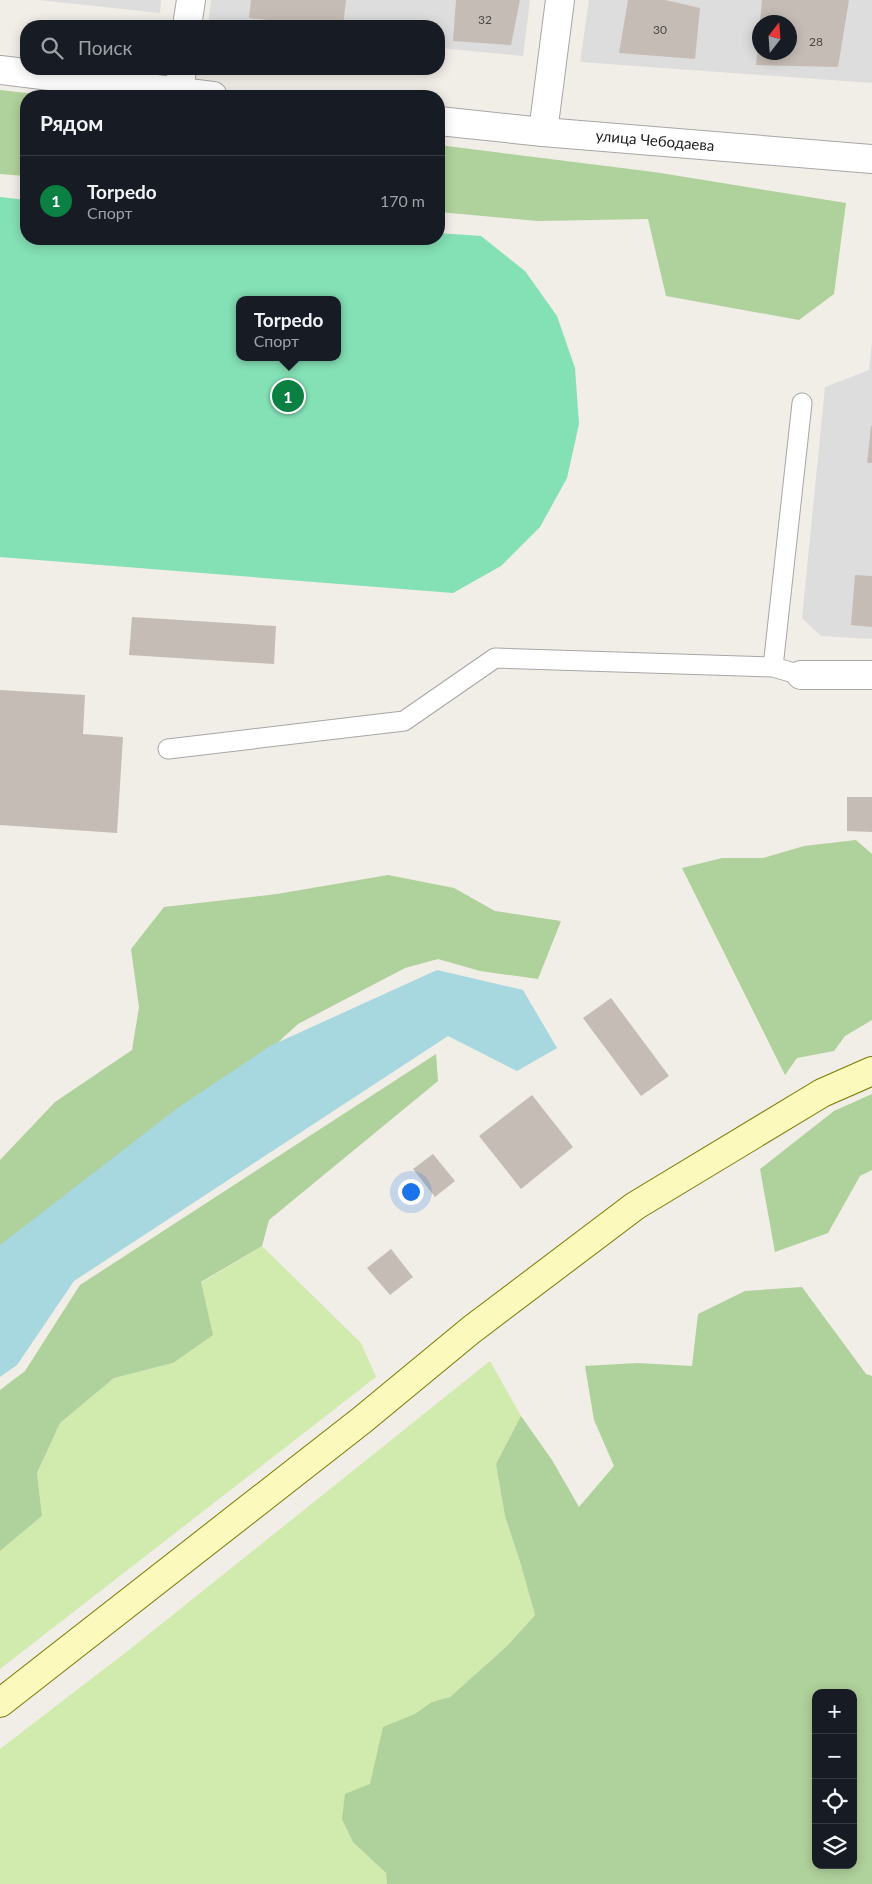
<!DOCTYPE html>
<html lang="ru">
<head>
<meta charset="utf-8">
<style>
	body { margin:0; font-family:Lato,sans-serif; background:#242831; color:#f1f3f6 }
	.controls { position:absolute; right:15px; bottom:15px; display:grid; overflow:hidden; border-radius:10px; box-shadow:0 2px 12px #0003 }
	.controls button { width:45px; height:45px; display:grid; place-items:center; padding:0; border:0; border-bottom:1px solid #363941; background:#171b24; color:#f1f3f6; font:25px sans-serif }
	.compass { position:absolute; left:752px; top:15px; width:45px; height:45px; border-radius:50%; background:#171b24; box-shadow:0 2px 12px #0003; rotate:17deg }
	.you { position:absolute; left:410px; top:1191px; width:18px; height:18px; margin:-12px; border:4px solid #fff; border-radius:50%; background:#1a73e8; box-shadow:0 0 0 8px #1a73e833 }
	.badge { display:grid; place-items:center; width:32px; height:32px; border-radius:50%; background:#0b8043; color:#fff; font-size:16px; font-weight:700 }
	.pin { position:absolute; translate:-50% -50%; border:2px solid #fff; box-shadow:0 1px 5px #0006 }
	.popup { position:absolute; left:236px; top:296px; width:105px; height:65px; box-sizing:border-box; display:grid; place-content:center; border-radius:10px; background:#171b24; filter:drop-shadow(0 1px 4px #0005); font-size:16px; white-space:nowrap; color:#9ea1a6 }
	.popup b { font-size:19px; color:#f1f3f6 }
	.popup::after { content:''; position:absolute; left:50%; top:100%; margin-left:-10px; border:10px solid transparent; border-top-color:#171b24 }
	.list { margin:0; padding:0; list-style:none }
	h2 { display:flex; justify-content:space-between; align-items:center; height:65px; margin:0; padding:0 20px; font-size:21px }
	h2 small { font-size:16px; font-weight:400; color:#9ea1a6 }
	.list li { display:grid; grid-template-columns:32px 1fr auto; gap:15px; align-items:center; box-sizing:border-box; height:90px; padding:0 20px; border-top:1px solid #363941 }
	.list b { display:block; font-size:19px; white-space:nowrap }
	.list p { margin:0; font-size:16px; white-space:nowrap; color:#9ea1a6 }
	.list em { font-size:16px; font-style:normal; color:#9ea1a6 }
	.icon { flex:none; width:28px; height:28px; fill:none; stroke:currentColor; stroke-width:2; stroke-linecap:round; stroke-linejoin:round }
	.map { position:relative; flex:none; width:872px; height:1884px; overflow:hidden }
	.search { position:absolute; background:#171b24; box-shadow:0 2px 12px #0003; left:20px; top:20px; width:425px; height:55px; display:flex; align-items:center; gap:12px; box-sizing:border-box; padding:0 18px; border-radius:20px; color:#9ea1a6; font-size:19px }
	.panel { position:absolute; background:#171b24; box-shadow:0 2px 12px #0003; left:20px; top:90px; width:425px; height:155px; border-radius:20px }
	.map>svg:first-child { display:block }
	.residential { fill:#dedddd; fill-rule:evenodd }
	.grass { fill:#d0ebad }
	.forest { fill:#afd19b; fill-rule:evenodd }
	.pitch { fill:#84e0b5; fill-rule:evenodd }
	.water { fill:#a7d7df }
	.building { fill:#c6bcb6 }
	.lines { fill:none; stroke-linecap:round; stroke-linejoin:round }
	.service-casing { stroke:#a7a7a7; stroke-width:21 }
	.minor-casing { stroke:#a7a7a7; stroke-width:30 }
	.tertiary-casing { stroke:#a7a7a7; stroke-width:30 }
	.secondary-casing { stroke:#787b03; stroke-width:30 }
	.service { stroke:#fff; stroke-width:19 }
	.minor { stroke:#fff; stroke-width:28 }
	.tertiary { stroke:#fff; stroke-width:28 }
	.secondary { stroke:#fbf9bb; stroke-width:28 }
	.labels { text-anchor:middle; stroke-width:5; stroke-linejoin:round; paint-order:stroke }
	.number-label { font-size:12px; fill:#4a4746 }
	.street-label { font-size:15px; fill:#202020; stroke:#fff }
</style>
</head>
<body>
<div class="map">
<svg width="872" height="1884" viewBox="0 0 872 1884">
	<rect width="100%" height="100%" fill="#f1ede7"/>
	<!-- residential -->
	<path class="residential" d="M 39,0 L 161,0 L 160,13 Z
		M 211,0 L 530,0 L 523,56 L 439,48 L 439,26 L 208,26 Z
		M 589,0 L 872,0 L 872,83 L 580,62 ZM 760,22 L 790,22 L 790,52 L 760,52 Z
		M 872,342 L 872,639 L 821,636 L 802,618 L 825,387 L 869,370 Z"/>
	<!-- grass -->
	<path class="grass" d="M 262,1246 L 361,1343 L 376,1377 L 0,1669 L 0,1551 L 42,1516 L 37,1473 L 60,1423 L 114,1378 L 173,1363 L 201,1283 Z
		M 490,1361 L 521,1416 L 496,1464 L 505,1516 L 521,1565 L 535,1615 L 507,1646 L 450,1697 L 432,1702 L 354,1842 L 386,1873 L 387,1884 L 0,1884 L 0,1749 L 129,1650 Z"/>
	<!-- forest -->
	<path class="forest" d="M 0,90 L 52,96 L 26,96 L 26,176 L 0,174 Z
		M 439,145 L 654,172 L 846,203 L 834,294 L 799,320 L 666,296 L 648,219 L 538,221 L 439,212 Z
		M 856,840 L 872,854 L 872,1020 L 845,1036 L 834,1051 L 797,1058 L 785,1075 L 682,868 L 722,858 L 763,858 L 804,846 Z
		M 388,875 L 454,888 L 495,911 L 561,921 L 538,979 L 480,971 L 438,959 L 405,968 L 298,1024 L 216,1099 L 0,1266 L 0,1160 L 55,1102 L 132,1050 L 139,1007 L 131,949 L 164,907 L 277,894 Z
		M 436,1054 L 438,1081 L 269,1220 L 262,1246 L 201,1282 L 213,1335 L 173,1363 L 114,1378 L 60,1423 L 37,1473 L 42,1516 L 0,1551 L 0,1390 L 25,1371 L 80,1285 Z
		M 872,1094 L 872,1170 L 860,1176 L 828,1233 L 775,1252 L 760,1169 L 834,1111 Z
		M 802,1287 L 866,1374 L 872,1376 L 872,1884 L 387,1884 L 386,1873 L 353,1842 L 342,1819 L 345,1794 L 370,1784 L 383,1727 L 415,1714 L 432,1702 L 450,1697 L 507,1646 L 535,1615 L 521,1565 L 505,1516 L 496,1464 L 521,1416 L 552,1460 L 579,1507 L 614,1466 L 594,1420 L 585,1366 L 637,1363 L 692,1366 L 698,1314 L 745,1291 ZM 816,1693 L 853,1693 L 853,1865 L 816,1865 Z"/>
	<!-- pitch -->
	<path class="pitch" d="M 0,197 L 26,200 L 26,239 L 439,239 L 439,233 L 481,236 L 525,271 L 557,316 L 575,368 L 579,424 L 567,478 L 540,527 L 501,566 L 453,593 L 0,557 ZM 239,300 L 337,300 L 337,357 L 239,357 Z"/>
	<!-- water -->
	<path class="water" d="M 437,970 L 523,990 L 557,1048 L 517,1071 L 448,1036 L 74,1281 L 17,1365 L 0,1377 L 0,1245 L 179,1107 L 270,1046 Z"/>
	<!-- building -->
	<path class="building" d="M 251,0 L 346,0 L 343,26 L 320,26 L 249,18 Z
		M 456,0 L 520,0 L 511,45 L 453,41 Z
		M 628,0 L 665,0 L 700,8 L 695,59 L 619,53 Z
		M 762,0 L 849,0 L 838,67 L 756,65 L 758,46 L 760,52 L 790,52 L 790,22 L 760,22 Z
		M 871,426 L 872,426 L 872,463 L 867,463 Z
		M 855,575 L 872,576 L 872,627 L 851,625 Z
		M 132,617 L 276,626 L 274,664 L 129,655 Z
		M 0,690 L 85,695 L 83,734 L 123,737 L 117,833 L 0,825 Z
		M 847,797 L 872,797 L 872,832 L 847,831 Z
		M 611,998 L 669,1076 L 641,1096 L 583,1018 Z
		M 532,1095 L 573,1147 L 521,1189 L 479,1136 Z
		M 433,1154 L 455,1181 L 435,1197 L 413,1169 Z
		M 391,1249 L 413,1277 L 390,1295 L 367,1268 Z"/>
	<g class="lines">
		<!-- service casing -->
		<g class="service-casing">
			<path id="service" d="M 773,667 L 802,403
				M 168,749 L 404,721 L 495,658 L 773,667 L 801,675"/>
		</g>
		<!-- minor casing -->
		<g class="minor-casing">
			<path id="minor" d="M 187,26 L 191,0
				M 0,70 L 213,96
				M 179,93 L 182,69
				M 439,121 L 543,132 L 872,159
				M 801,675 L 872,675"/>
		</g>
		<!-- tertiary casing -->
		<g class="tertiary-casing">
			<path id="tertiary" d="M 543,132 L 560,0"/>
		</g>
		<!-- secondary casing -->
		<g class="secondary-casing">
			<path id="secondary" d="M 0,1703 L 362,1420 L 471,1330 L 635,1206 L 822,1093 L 872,1071"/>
		</g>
		<!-- service -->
		<use href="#service" class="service"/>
		<!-- minor -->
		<use href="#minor" class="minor"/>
		<!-- tertiary -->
		<use href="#tertiary" class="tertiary"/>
		<!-- secondary -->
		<use href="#secondary" class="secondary"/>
	</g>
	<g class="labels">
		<!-- number labels -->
		<g class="number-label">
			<text x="485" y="24">32</text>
			<text x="660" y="34">30</text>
			<text x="816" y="46">28</text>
		</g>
		<!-- street labels -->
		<g class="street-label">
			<text transform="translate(655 141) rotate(5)" y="5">улица Чебодаева</text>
		</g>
	</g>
</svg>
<div class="controls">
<button>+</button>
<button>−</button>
<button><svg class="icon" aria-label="locate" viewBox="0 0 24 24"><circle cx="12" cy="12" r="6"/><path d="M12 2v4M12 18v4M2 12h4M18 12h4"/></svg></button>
<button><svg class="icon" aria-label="layers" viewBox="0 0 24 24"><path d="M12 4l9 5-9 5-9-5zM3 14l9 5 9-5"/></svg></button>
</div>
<svg class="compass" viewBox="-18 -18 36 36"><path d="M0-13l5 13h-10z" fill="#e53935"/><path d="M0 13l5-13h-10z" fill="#9ea1a6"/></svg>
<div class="you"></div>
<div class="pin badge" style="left:288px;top:396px">1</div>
<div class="popup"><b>Torpedo</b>Спорт</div>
<div class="search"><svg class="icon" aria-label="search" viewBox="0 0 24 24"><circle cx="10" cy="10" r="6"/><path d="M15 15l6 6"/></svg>Поиск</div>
<section class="panel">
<h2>Рядом<small></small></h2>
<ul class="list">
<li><span class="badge">1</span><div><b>Torpedo</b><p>Спорт</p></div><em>170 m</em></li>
</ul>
</section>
</div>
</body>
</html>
